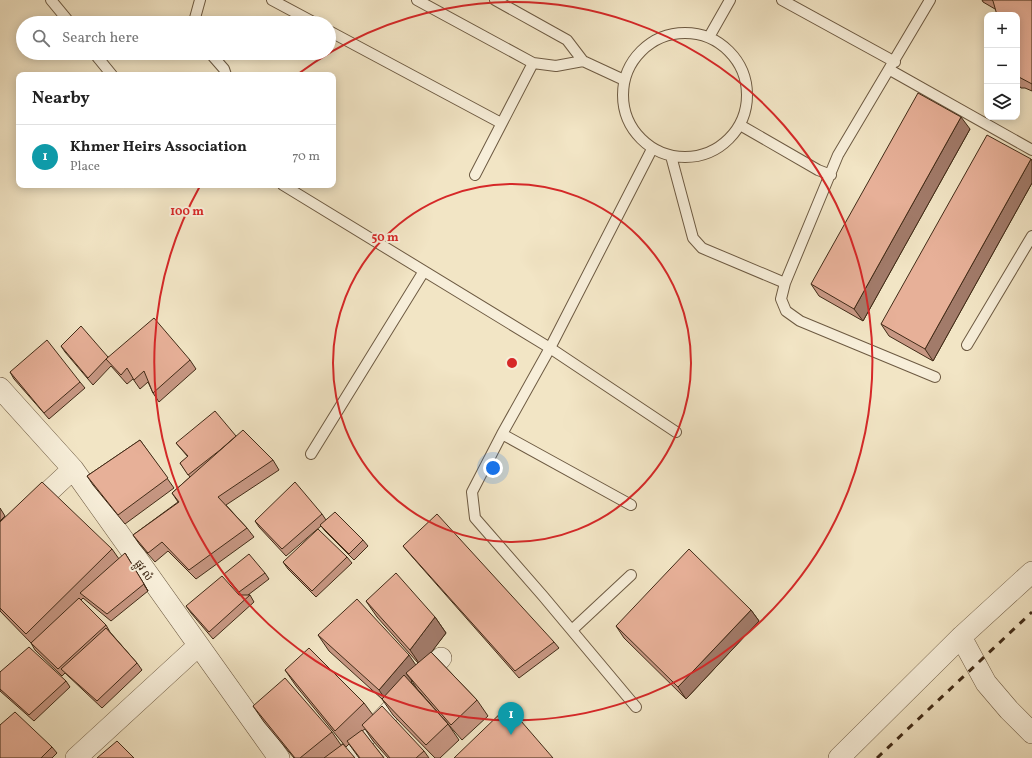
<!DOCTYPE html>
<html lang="en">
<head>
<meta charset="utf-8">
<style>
	body { margin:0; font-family:Vollkorn,"Noto Sans Khmer",serif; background:#f6f6f6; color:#222 }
	.controls { position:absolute; right:12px; top:12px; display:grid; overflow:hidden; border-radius:8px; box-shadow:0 2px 10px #0003 }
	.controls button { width:36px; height:36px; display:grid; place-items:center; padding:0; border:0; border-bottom:1px solid #e0e0e0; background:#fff; color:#222; font:20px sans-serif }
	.you { position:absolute; left:493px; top:468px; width:14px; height:14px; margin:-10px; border:3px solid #fff; border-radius:50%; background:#1a73e8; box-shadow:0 0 0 6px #1a73e833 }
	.badge { display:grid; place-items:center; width:26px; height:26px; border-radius:50%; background:#8f2418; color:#fff; font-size:13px; font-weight:700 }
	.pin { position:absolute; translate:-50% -33px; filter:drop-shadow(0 1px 2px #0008) }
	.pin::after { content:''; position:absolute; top:21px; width:14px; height:12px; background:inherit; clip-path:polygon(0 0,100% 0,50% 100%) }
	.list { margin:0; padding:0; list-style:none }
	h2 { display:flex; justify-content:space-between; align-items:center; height:52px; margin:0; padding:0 16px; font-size:17px }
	h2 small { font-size:13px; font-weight:400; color:#767676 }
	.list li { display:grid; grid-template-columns:26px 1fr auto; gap:12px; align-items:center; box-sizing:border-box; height:64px; padding:0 16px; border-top:1px solid #e0e0e0 }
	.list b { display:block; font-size:15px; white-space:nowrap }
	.list p { margin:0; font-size:13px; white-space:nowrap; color:#767676 }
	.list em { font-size:13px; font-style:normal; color:#767676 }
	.icon { flex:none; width:22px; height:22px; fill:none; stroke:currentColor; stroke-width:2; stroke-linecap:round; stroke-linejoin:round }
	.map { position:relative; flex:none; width:1032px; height:758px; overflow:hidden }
	.search { position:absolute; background:#fff; box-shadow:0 2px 10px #0003; left:16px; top:16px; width:320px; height:44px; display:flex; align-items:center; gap:10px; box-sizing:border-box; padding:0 14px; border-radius:22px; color:#767676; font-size:15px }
	.panel { position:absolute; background:#fff; box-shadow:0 2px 10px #0003; left:16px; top:72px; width:320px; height:116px; border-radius:8px }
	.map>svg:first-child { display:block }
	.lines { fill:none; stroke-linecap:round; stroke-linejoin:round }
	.lane-casing { stroke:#6d5a42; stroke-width:12 }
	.street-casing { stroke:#6d5a42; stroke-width:22 }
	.lane { stroke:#f7eed9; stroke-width:10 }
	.street { stroke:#f7eed9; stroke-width:21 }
	.rail { stroke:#412b17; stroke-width:3; stroke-dasharray:7 7; stroke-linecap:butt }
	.wall { fill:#c79783; stroke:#412b17; fill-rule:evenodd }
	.shaded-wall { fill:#a27b6a; stroke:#412b17 }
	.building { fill:#e7b098; stroke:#412b17 }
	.ring { fill:none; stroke:#d62828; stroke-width:2 }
	.labels { text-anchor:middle; stroke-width:4; stroke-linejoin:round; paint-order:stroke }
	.street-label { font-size:11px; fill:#412b17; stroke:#f7eed9 }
	.centre { fill:#d62828; stroke:#f7eed9; stroke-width:2 }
	.ring-label { font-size:12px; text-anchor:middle; font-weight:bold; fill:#d62828; stroke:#f7eed9; stroke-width:4; stroke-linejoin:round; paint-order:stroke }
</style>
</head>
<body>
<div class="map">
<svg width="1032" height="758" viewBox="0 0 1032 758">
	<rect width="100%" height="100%" fill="#f2e5c5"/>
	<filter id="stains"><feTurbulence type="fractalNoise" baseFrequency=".005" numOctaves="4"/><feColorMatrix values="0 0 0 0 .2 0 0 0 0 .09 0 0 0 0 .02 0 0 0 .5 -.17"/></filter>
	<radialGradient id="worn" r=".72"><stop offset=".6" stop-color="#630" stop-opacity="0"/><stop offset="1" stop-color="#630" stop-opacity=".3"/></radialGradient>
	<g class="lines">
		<!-- lane casing -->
		<g class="lane-casing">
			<path id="lane" d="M 51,0 L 70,23
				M 272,0 L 315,23
				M 417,0 L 533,63 L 556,66 L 583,61
				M 495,0 L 567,40 L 583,61 L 624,80
				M 782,0 L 895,62
				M 930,0 L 838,155 L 785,283 L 781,299 L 786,311 L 800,321 L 935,377
				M 195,23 L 195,18 L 200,0
				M 329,31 L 501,123
				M623 95a62 62 0 1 1 124 0a62 62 0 1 1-124 0Z
				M 709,37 L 730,0
				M 94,53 L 112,75
				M 210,53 L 224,69 L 226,75
				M 890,70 L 1032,150
				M 740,125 L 818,170 L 831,175
				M 671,156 L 693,238 L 702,248 L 785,283
				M 475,175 L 533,63
				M 283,185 L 550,348 L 676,432
				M 967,345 L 1032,236
				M 502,434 L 631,505
				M 311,454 L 424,271
				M 572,630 L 631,575
				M 636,707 L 543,596 L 475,518 L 472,492 L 502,434 L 550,348 L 652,149"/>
		</g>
		<!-- street casing -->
		<g class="street-casing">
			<path id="street" d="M 0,388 L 73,469 L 279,758
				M 0,537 L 73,469
				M 961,637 L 986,683 L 1009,710 L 1032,733
				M 76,758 L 198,646
				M 343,758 L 375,727 L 441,658
				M 839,758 L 961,637 L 1032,572"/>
		</g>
		<!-- lane -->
		<use href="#lane" class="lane"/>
		<!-- street -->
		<use href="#street" class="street"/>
		<!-- rail -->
		<path class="rail" d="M 877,758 L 1032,612"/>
	</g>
	<!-- wall -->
	<path class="wall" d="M 982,0 L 1032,0 L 1032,91 L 1025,88 L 1021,88 L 1017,83 L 1017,15 L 995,9 L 983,2 Z
		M 970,129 L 863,321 L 819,296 L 811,284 Z
		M 1031,159 L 1032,161 L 1032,183 L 933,361 L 889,336 L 881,324 Z
		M 61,346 L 108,357 L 190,360 L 196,369 L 159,402 L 153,393 L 148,382 L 140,389 L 133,379 L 127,384 L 111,366 L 93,385 L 65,352 Z
		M 10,372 L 80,382 L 85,388 L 49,419 L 14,379 Z
		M 236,436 L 273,460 L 279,470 L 226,505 L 247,528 L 254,537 L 196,579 L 168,551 L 155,562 L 140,545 L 133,535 L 178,502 L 172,493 L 190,477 L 180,463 L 188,457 L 176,443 Z
		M 140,440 L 174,488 L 125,524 L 93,485 L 87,476 Z
		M 0,508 L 5,516 L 0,521 Z
		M 322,514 L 326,520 L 363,540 L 368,546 L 354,560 L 325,531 L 321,526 L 286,556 L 259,527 L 255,521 Z
		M 0,522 L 112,549 L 119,559 L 129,560 L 148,591 L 111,621 L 83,598 L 81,600 L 106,625 L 110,632 L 137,663 L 142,670 L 102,708 L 65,673 L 62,676 L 35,650 L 31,643 L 0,611 Z
		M 403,546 L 554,642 L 559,648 L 519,678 L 408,552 Z
		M 347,557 L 352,563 L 316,597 L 288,569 L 283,562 Z
		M 265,573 L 269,579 L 248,595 L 250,595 L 254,602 L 213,639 L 191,613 L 186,606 L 241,595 L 224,574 Z
		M 366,601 L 435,617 L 446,633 L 431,652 L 477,700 L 488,716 L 462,740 L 448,724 L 459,740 L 440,758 L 435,758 L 393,715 L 382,699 L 329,651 L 318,635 L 416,665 L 418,663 L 377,617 ZM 412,681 L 417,689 L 448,724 L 411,682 Z
		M 751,610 L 759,621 L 686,699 L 624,638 L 616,626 Z
		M 285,670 L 364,703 L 373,715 L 424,751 L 429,758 L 388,758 L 373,741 L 365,729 L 362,731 L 384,758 L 359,758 L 349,744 L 346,747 L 296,686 Z
		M 0,672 L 66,681 L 70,687 L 34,721 L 0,691 Z
		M 253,706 L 332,732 L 341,745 L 355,758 L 294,758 L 264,722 Z
		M 52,747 L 57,753 L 52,758 L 0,758 Z"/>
	<!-- shaded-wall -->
	<path class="shaded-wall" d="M 961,117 L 970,129 L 863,321 L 854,309 Z
		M 1031,159 L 1032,161 L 1032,183 L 933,361 L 925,349 Z
		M 125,553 L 129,560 L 148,591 L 144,584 Z
		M 751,610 L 759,621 L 686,699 L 678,687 Z
		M 435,617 L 446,633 L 421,666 L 410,650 Z
		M 409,655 L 420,671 L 406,673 L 412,681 L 390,706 L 379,690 Z"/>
	<!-- building -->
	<path class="building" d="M 992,0 L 1032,0 L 1032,84 L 1017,76 L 1017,15 L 997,15 L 993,1 Z
		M 918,93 L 961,117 L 854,309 L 811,284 Z
		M 987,135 L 1031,159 L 925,349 L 881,324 Z
		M 154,318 L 190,360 L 153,393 L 144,371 L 134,380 L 127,368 L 121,375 L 106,359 Z
		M 81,326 L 108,357 L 88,378 L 61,346 Z
		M 47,340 L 80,382 L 44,413 L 10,372 Z
		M 215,411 L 236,436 L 220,450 L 188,475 L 180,463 L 188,456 L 176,443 Z
		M 243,430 L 273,460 L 218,497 L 247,528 L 189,570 L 162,542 L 148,553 L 133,535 L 179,502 L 172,493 Z
		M 140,440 L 168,478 L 118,515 L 87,476 Z
		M 42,482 L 112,549 L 26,634 L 0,608 L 0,522 Z
		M 295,482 L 322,514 L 282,549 L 255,521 Z
		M 335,512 L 363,540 L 349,554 L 320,525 Z
		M 437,514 L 554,642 L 515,671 L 403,546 Z
		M 318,529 L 347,557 L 312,591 L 283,562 Z
		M 689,549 L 751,610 L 678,687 L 616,626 Z
		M 125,553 L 144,584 L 107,614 L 80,593 Z
		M 249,554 L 265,573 L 239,592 L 224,574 Z
		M 396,573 L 435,617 L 410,650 L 366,601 Z
		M 222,576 L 239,595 L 250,595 L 209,632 L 186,606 Z
		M 79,598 L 106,625 L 58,669 L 31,643 Z
		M 357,599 L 409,655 L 379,690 L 318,635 Z
		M 106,628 L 137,663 L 97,701 L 61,669 Z
		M 29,647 L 66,681 L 29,715 L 0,689 L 0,672 Z
		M 309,648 L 364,703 L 335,731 L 285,670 Z
		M 431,652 L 477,700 L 451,725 L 406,673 Z
		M 404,675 L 448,724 L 426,745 L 382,699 Z
		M 285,678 L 332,732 L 300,758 L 295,758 L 253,706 Z
		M 382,706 L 424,751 L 416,758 L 390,758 L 362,725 Z
		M 508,706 L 553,758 L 454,758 Z
		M 15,712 L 52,747 L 41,758 L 0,758 L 0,725 Z
		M 362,730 L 384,758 L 360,758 L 347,741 Z
		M 117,741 L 134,758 L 97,758 Z
		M 343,744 L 355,758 L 324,758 Z"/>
	<!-- distance rings -->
	<g class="ring">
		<circle cx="512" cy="363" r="179"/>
		<path d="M298 74A359 359 0 1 1 200 186"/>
	</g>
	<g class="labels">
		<!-- street labels -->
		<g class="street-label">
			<text transform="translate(144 570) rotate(55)" y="4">ផ្លូវ លំ</text>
		</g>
	</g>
	<circle cx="512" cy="363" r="6" class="centre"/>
	<g class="ring-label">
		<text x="187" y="215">100 m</text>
		<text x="385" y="241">50 m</text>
	</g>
	<rect width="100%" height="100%" filter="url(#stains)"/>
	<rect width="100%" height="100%" fill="url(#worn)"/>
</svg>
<div class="controls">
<button>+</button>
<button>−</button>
<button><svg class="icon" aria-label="layers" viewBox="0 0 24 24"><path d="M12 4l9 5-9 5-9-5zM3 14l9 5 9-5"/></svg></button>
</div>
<div class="you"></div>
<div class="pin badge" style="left:511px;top:735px;background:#0f9aa8">1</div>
<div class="search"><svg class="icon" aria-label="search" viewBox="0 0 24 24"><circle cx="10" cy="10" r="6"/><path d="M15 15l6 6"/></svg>Search here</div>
<section class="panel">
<h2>Nearby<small></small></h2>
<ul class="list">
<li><span class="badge" style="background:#0f9aa8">1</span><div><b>Khmer Heirs Association</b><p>Place</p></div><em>70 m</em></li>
</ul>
</section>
</div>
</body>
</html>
